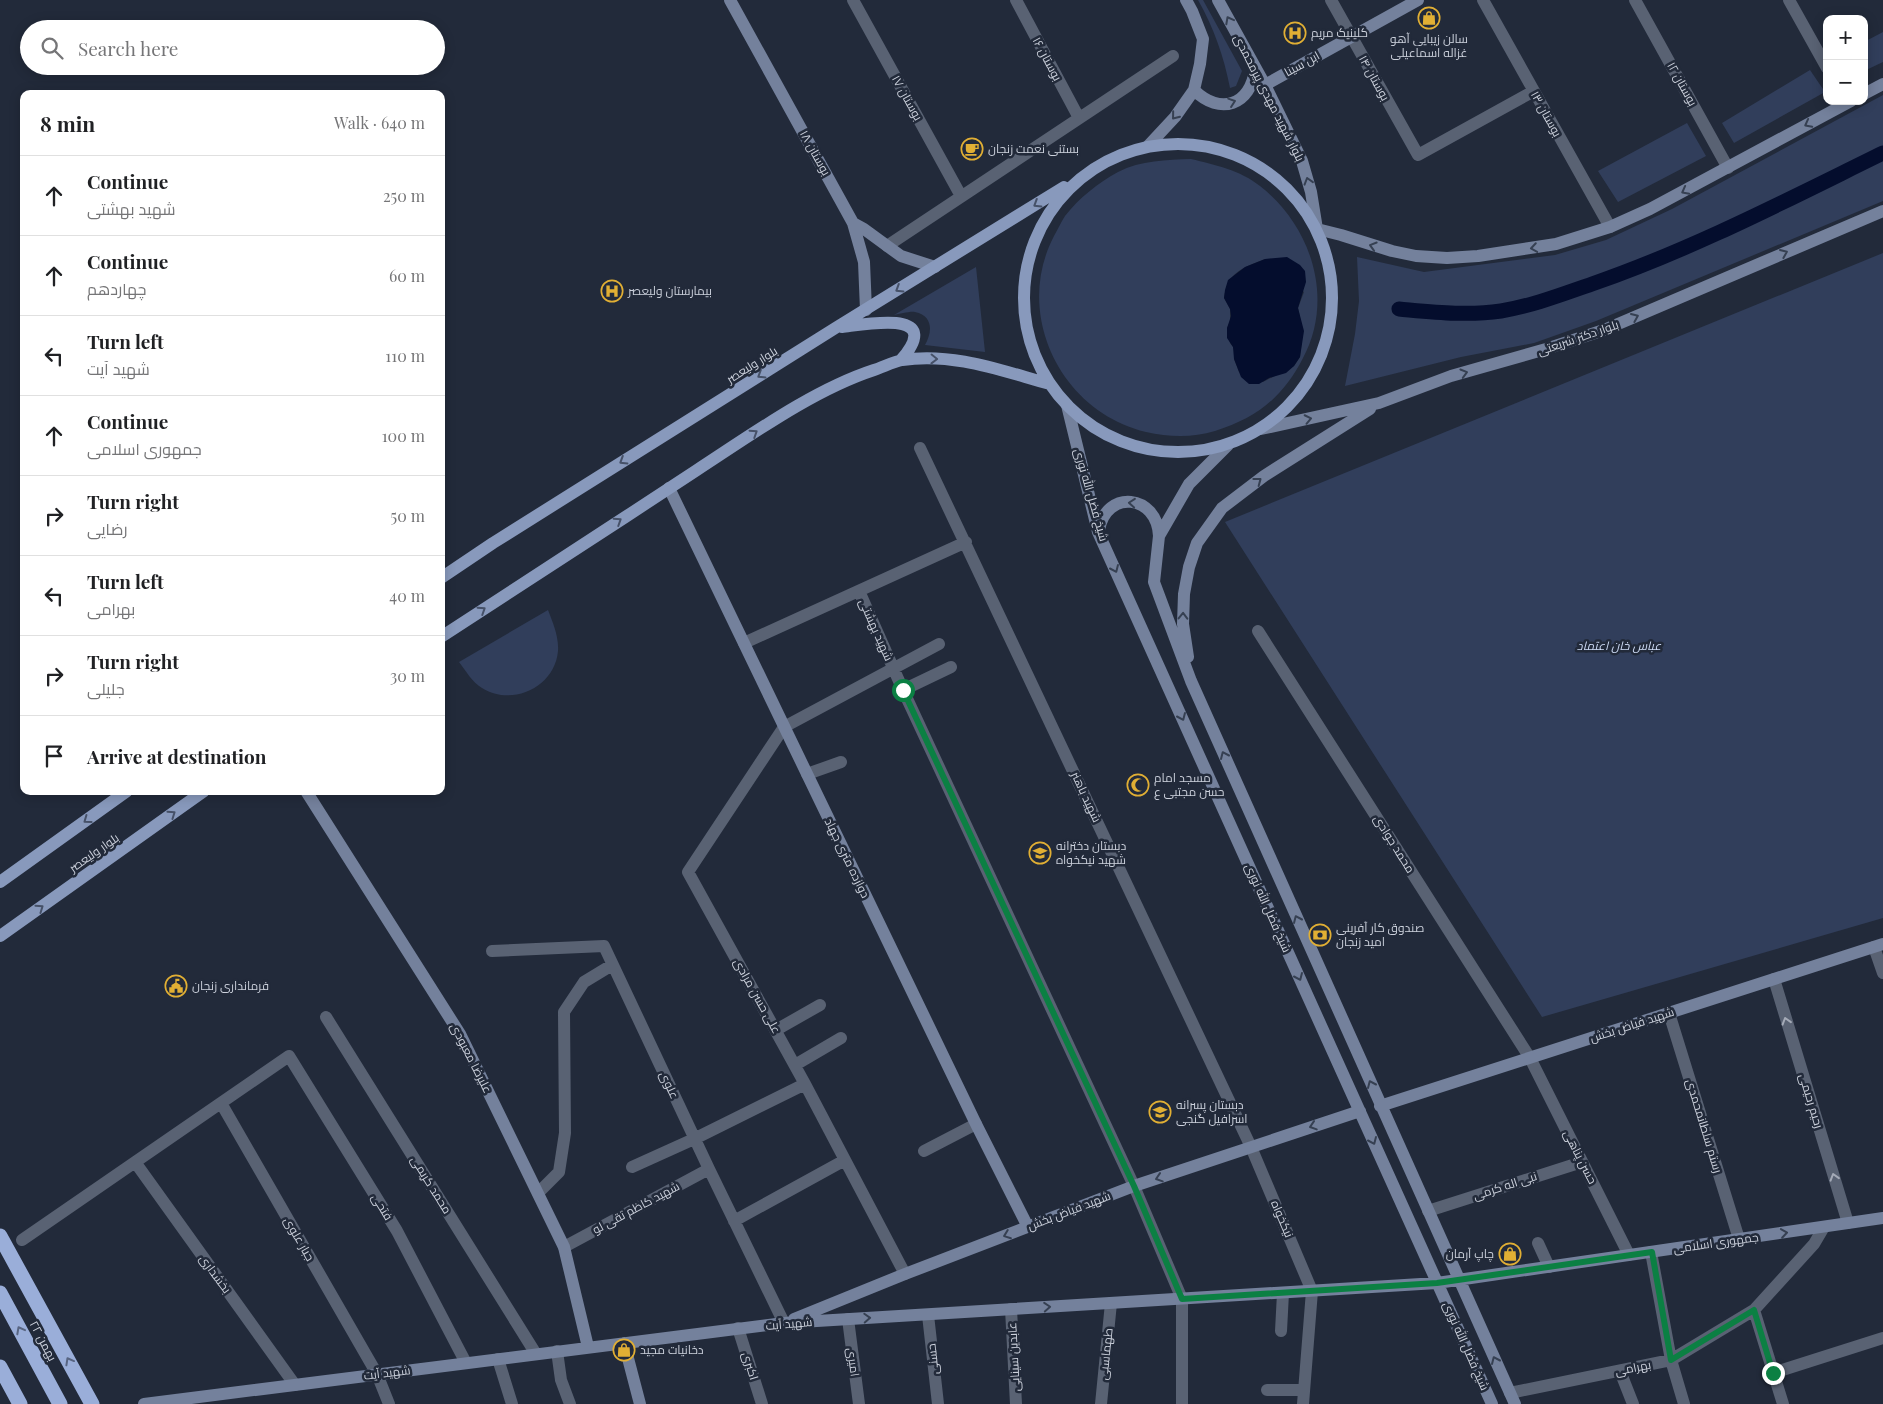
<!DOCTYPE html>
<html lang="en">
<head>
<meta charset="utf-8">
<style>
	body { margin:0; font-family:"Playfair Display",Cairo,serif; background:#f6f6f6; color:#202124 }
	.controls { position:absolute; right:15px; top:15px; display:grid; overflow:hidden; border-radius:10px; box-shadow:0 2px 12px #0003 }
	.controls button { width:45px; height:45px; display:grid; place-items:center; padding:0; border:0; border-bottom:1px solid #e0e0e0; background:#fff; color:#202124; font:25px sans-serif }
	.stop { position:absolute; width:15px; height:15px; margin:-11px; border:4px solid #0b8043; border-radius:50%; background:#fff }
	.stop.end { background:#0b8043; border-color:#fff; box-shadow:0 1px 5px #0008 }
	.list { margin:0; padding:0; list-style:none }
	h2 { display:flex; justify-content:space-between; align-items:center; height:65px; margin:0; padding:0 20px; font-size:21px }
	h2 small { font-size:16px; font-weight:400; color:#757577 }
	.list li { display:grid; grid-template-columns:32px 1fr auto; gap:15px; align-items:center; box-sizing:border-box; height:80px; padding:0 20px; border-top:1px solid #e0e0e0 }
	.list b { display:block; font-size:19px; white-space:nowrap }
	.list p { margin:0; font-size:16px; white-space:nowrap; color:#757577 }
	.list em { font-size:16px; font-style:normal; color:#757577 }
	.icon { flex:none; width:28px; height:28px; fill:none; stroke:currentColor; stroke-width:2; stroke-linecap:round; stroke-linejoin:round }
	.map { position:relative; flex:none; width:1883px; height:1404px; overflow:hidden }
	.search { position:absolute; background:#fff; box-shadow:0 2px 12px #0003; left:20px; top:20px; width:425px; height:55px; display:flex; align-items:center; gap:12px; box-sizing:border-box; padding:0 18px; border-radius:28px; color:#757577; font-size:19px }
	.panel { position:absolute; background:#fff; box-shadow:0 2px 12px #0003; left:20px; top:90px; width:425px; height:705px; border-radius:10px }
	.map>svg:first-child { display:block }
	.green { fill:#313e5b; fill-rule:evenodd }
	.water { fill:#040d2d }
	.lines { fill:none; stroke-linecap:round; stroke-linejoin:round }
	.canal { stroke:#040d2d; stroke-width:15 }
	.street { stroke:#596273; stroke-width:12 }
	.secondary { stroke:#74819c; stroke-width:12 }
	.primary { stroke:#8899bc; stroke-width:12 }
	.highway { stroke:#9aaed9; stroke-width:15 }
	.oneway { stroke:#364052 }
	.oneway2 { stroke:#465168 }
	.oneway3 { stroke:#a4aab7 }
	.oneway4 { stroke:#586582 }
	.route { stroke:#0b8043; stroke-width:6 }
	.labels { text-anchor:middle; stroke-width:5; stroke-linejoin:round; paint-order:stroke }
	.poi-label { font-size:12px; fill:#ccd1dc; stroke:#222a3a; text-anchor:start }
	.street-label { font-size:12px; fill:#ccd1dc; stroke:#222a3a }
	.park-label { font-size:12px; font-style:italic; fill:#cedbf5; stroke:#222a3a }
</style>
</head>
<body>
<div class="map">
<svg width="1883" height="1404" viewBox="0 0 1883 1404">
	<rect width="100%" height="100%" fill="#222a3a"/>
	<!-- green -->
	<path class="green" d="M 1198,0 L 1203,0 L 1242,71 L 1236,86 L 1230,88 C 1224,57 1214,28 1198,0 Z
		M 1883,32 L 1883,62 L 1864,71 L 1864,42 Z
		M 1810,70 L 1825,92 L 1734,143 L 1722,123 Z
		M 1883,95 L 1883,201 L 1596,321 L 1534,343 L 1461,357 L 1345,386 L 1355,334 L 1359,301 L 1357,257 L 1424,272 L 1555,255 L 1606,240 L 1672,209 Z
		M 1687,123 L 1706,156 L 1618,202 L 1598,171 Z
		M 1191,159 C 1215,165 1240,170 1260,186 C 1311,226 1335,298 1303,358 C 1283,397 1257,418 1215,431 C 1192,438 1169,437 1146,432 C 1061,412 1013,314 1054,236 C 1058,229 1061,222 1065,216 C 1079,198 1098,183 1118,172 C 1141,160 1167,160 1191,159 ZM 1265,259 L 1304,292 L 1298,308 L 1303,331 L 1300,357 L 1294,366 L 1263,382 L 1239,372 L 1234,359 L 1235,353 L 1233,347 L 1230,343 L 1227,328 L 1230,322 L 1230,309 L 1224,298 C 1228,272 1242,268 1265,259 Z
		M 1883,253 L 1883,918 L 1542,1017 L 1225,522 Z
		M 976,267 L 985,352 L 925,345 C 932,333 934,316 915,312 C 910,311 900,314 894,315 Z
		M 548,610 C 553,623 559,637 558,651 C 555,687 512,707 482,688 C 472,682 466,671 459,662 Z"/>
	<!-- water -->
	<path class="water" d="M 1287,257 L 1300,265 L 1305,271 L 1306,282 L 1298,308 L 1304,331 L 1300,357 L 1294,366 L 1286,373 L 1269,378 L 1259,384 L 1249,384 L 1241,377 L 1234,359 L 1233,347 L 1227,338 L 1227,328 L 1231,316 L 1230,309 L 1224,298 L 1225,290 L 1228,280 L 1245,267 L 1265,259 Z"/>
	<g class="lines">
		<!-- canal -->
		<path class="canal" d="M 1399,309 C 1433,312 1467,316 1501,311 C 1532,306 1563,294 1592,284 C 1693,249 1787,200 1883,153"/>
		<!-- street -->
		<path class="street" d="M 853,0 L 961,196
			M 1016,0 L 1079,118
			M 1331,0 L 1418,155 L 1534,91
			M 1483,0 L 1610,227
			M 1635,0 L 1728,168
			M 1789,0 L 1827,68
			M 887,246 L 1173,56
			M 920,448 L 1251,1147 L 1312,1291 L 1303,1404
			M 859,591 L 903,690 L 1134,1186 L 1182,1299 L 1182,1404
			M 1258,631 L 1530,1058 L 1629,1255
			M 744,643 L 966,542
			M 903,690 L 951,667
			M 807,774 L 841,762
			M 1874,947 L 1883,973
			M 492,951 L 604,946 L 709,1169 L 784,1323
			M 1774,979 L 1848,1223
			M 1669,1013 L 1739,1239
			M 326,1017 L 536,1354
			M 776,1030 L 820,1005
			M 795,1065 L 841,1038
			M 221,1103 L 377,1374 L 389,1404
			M 924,1151 L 976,1124
			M 135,1162 L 295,1385
			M 632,1167 L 694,1139 L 805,1084
			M 538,1193 L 559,1172 L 565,1133 L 564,1012 L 584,982 L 612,965
			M 1428,1211 L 1582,1162
			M 734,1221 L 845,1160
			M 22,1240 L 289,1056 L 397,1231 L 466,1363
			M 1538,1243 L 1549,1267
			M 564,1247 L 709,1169
			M 1651,1252 L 1671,1360 L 1684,1404
			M 905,1274 L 805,1084 L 688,872 L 784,727 L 939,644
			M 1011,1309 L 1016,1404
			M 1754,1310 L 1783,1404
			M 928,1315 L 938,1404
			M 848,1319 L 859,1404
			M 738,1328 L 762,1404
			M 1281,1331 L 1283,1293
			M 557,1351 L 561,1380 L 570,1404
			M 498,1359 L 512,1404
			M 1620,1371 L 1633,1404
			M 1773,1373 L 1883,1338
			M 1267,1390 L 1304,1390
			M 1510,1393 L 1671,1360 L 1754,1310 L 1814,1244 L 1824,1227
			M 1101,1404 L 1111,1303"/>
		<!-- secondary -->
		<path class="secondary" d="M 730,0 L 853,223 L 864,262 L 866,310
			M 1218,0 L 1265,85 L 1302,161 L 1311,192 L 1317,229 L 1341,235 L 1392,251 L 1416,256 L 1447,258 L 1478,256 L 1556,244 L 1610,227 L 1650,209 L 1851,101
			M 1265,85 L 1418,0
			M 1194,90 C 1220,116 1251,105 1255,69
			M 1864,94 L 1883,84
			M 1148,146 L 1175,117 L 1194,90 L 1200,64 L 1203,39 L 1192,11 L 1186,0
			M 853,223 L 864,229 L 901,256 L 935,267
			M 1067,405 L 1098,532 L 1492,1404
			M 1261,429 L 1379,403 L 1451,376 L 1546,349 L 1604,330 L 1883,211
			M 1228,445 L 1189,484 L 1159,536 L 1154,582 L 1191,681 L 1515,1404
			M 669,488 L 976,1124 L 1028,1227
			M 1099,530 C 1106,489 1157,494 1159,536
			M 1188,657 L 1183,624 L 1184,594 L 1189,567 L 1197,543 L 1222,508 L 1264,476 L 1370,409
			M 306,791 L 460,1034 L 564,1247 L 588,1347
			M 1380,1106 L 1883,944
			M 794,1319 L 905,1274 L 1134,1186 L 1360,1111
			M 624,1343 L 640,1404
			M 144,1404 L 784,1323 L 1437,1283 L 1883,1218"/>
		<!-- primary -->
		<path class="primary" d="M1024 298a154 154 0 1 1 308 0a154 154 0 1 1-308 0Z
			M 842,327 C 868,324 945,309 901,360
			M 441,578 L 493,543 L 837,327 L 1064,187
			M 441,637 C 527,581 612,526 697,470 C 751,435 813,390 874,370 C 883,367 893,362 902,360 C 953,352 1002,371 1050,384
			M 0,882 L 127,791
			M 0,936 L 204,791"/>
		<!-- highway -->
		<path class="highway" d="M 0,1236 L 92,1404
			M 0,1293 L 60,1404
			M 0,1367 L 20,1404"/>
	</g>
	<!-- one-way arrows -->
	<defs><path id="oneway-chevron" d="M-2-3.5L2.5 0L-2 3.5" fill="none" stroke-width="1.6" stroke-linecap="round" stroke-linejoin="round" transform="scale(1.25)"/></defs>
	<g class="oneway">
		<use href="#oneway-chevron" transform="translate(1229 20) rotate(-118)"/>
		<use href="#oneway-chevron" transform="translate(1232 102) rotate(-19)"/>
		<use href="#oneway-chevron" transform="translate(1175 116) rotate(129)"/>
		<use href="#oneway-chevron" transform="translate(1808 124) rotate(152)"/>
		<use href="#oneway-chevron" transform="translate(1308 181) rotate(-107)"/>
		<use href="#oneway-chevron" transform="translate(1685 191) rotate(152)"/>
		<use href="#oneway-chevron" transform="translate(1373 246) rotate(-163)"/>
		<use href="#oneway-chevron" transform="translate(1534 248) rotate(171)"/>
		<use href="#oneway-chevron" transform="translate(1784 253) rotate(-23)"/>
		<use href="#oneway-chevron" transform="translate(1635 317) rotate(-23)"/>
		<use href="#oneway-chevron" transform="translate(1464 373) rotate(-16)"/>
		<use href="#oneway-chevron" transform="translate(1308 419) rotate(-12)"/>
		<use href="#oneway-chevron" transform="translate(1258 481) rotate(-37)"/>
		<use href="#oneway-chevron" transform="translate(1132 503) rotate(-175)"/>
		<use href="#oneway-chevron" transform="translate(1115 569) rotate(66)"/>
		<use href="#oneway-chevron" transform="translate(1183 616) rotate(-89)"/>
		<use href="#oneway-chevron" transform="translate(1182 717) rotate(66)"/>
		<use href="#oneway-chevron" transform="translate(1224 755) rotate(-114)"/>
		<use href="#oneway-chevron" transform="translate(1297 919) rotate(-114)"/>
		<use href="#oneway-chevron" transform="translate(1299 977) rotate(66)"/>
		<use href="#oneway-chevron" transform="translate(1371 1084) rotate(-114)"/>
		<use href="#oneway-chevron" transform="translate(1313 1126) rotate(162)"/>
		<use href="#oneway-chevron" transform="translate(1373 1141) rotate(66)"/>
		<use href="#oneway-chevron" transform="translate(1159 1178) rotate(162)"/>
		<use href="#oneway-chevron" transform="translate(1784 1233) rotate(-8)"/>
		<use href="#oneway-chevron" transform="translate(1007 1235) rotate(159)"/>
		<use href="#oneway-chevron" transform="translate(1047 1307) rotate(-4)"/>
		<use href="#oneway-chevron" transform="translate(867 1318) rotate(-3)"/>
		<use href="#oneway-chevron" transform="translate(1495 1360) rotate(-114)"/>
	</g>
	<g class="oneway2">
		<use href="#oneway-chevron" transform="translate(1037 204) rotate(148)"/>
		<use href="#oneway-chevron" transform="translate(899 289) rotate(148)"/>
		<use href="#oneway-chevron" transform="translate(934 359) rotate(1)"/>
		<use href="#oneway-chevron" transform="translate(761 375) rotate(148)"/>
		<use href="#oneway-chevron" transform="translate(754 433) rotate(-33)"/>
		<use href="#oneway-chevron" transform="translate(623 461) rotate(148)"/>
		<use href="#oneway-chevron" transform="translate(618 521) rotate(-33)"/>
		<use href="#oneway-chevron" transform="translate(482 610) rotate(-33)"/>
		<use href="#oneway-chevron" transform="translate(172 814) rotate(-35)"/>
		<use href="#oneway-chevron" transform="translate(87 820) rotate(144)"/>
		<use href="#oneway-chevron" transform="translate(40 908) rotate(-35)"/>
	</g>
	<g class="oneway3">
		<use href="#oneway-chevron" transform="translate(1786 1021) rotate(-107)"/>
		<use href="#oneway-chevron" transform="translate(1834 1177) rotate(-107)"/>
	</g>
	<g class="oneway4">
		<use href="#oneway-chevron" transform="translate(20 1330) rotate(-118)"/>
		<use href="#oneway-chevron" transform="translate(69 1361) rotate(-119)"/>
	</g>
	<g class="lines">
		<!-- route -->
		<path class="route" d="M 903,690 L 1134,1186 L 1182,1299 L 1437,1283 L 1652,1252 L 1671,1360 L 1754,1310 L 1773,1373"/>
	</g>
	<!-- icons -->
	<defs>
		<g id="shop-ring" transform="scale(1.125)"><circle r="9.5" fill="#222a3a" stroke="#e1af34" stroke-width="1.5"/><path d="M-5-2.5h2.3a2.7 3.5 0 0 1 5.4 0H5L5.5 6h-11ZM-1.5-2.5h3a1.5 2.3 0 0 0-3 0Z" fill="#e1af34"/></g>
		<g id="hospital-ring" transform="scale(1.125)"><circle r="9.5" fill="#222a3a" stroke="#e1af34" stroke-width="1.5"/><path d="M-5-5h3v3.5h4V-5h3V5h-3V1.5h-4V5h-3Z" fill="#e1af34"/></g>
		<g id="cafe-ring" transform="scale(1.125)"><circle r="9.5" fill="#222a3a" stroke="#e1af34" stroke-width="1.5"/><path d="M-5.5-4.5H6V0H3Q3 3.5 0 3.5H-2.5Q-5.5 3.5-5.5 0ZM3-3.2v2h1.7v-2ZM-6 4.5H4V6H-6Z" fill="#e1af34"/></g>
		<g id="mosque-ring" transform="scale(1.125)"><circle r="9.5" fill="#222a3a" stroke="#e1af34" stroke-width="1.5"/><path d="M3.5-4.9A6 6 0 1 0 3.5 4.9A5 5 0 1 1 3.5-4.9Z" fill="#e1af34"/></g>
		<g id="school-ring" transform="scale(1.125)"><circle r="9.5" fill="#222a3a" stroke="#e1af34" stroke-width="1.5"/><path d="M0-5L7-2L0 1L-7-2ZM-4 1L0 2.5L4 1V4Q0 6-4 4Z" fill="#e1af34"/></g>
		<g id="bank-ring" transform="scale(1.125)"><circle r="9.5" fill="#222a3a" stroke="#e1af34" stroke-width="1.5"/><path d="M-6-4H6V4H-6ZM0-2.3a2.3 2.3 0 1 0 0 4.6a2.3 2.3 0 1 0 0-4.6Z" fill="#e1af34"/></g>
		<g id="civic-ring" transform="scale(1.125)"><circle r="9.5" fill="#222a3a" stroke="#e1af34" stroke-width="1.5"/><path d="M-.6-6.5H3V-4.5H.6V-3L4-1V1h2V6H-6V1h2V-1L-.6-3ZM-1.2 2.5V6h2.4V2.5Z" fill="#e1af34"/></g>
	</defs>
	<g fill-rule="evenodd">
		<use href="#shop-ring" x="1429" y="18"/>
		<use href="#hospital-ring" x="1295" y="33"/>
		<use href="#cafe-ring" x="972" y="149"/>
		<use href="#hospital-ring" x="612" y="291"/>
		<use href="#mosque-ring" x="1138" y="785"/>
		<use href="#school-ring" x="1040" y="853"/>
		<use href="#bank-ring" x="1320" y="935"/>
		<use href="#civic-ring" x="176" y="986"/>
		<use href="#school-ring" x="1160" y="1112"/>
		<use href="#shop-ring" x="1510" y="1254"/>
		<use href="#shop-ring" x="624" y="1350"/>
	</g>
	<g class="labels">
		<!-- poi labels -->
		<g class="poi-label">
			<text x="1311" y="37">کلینیک مریم</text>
			<text x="1429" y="43" text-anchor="middle">سالن زیبایی آهو<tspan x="1429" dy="14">غزاله اسماعیلی</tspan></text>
			<text x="988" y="153">بستنی نعمت زنجان</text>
			<text x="628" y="295">بیمارستان ولیعصر</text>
			<text x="1154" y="782">مسجد امام<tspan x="1154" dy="14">حسن مجتبی ع</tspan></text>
			<text x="1056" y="850">دبستان دخترانه<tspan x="1056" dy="14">شهید نیکخواه</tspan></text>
			<text x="1336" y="932">صندوق کار آفرینی<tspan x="1336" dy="14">امید زنجان</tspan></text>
			<text x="192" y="990">فرمانداری زنجان</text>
			<text x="1176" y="1109">دبستان پسرانه<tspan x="1176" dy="14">اسرافیل گنجی</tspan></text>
			<text x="1494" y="1258" text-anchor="end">چاپ آرمان</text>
			<text x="640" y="1354">دخانیات مجید</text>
		</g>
		<!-- street labels -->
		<g class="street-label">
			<text transform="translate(1047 59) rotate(62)" y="4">بوستان ۱۶</text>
			<text transform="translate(1302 64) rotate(-29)" y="4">ابن سینا</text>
			<text transform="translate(1374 78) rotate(61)" y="4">بوستان ۱۴</text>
			<text transform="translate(1682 84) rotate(61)" y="4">بوستان ۱۲</text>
			<text transform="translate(907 98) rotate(61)" y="4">بوستان ۱۷</text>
			<text transform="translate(1269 98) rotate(63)" y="4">بلوار شهید مهدی پیرمحمدی</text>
			<text transform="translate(1546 114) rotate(61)" y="4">بوستان ۱۳</text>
			<text transform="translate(815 153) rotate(61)" y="4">بوستان ۱۸</text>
			<text transform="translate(1578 338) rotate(-19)" y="4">بلوار دکتر شریعتی</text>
			<text transform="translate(752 365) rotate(-32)" y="4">بلوار ولیعصر</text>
			<text transform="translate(1091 495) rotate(74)" y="4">شیخ فضل الله نوری</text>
			<text transform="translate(876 630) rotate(66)" y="4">شهید بهشتی</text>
			<text transform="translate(1086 797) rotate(65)" y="4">شهید باهنر</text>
			<text transform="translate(1394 844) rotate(58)" y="4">محمد جوادی</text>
			<text transform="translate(94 853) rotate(-35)" y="4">بلوار ولیعصر</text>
			<text transform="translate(847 858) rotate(64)" y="4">دوازده متری جهاد</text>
			<text transform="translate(1268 908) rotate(66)" y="4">شیخ فضل الله نوری</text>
			<text transform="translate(757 996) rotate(61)" y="4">علی حسن مرادی</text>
			<text transform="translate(1632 1025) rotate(-18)" y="4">شهید فیاض بخش</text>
			<text transform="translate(471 1058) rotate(63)" y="4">علیرضا معبودی</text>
			<text transform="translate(669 1085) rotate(65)" y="4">علوی</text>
			<text transform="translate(1811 1101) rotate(73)" y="4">رحیم رحیمی</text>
			<text transform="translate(1704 1126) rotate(73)" y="4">رستم سلطانمحمدی</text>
			<text transform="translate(1580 1157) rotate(63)" y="4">حسن پناهی</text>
			<text transform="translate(431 1185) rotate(58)" y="4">محمد کریمی</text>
			<text transform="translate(1505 1186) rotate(-18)" y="4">نبی اله کرمی</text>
			<text transform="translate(382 1207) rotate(58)" y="4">فتحی</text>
			<text transform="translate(636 1208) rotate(-28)" y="4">شهید کاظم تقی لو</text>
			<text transform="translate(1069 1211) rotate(-21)" y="4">شهید فیاض بخش</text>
			<text transform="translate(1282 1219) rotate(67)" y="4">نیکخواه</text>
			<text transform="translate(299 1239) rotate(60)" y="4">جبار علوی</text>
			<text transform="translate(1716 1243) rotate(-8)" y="4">جمهوری اسلامی</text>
			<text transform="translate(215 1274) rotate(54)" y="4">بخشداری</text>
			<text transform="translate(789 1324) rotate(-5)" y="4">شهید آیت</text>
			<text transform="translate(43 1341) rotate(62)" y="4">۲۲ بهمن</text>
			<text transform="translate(1466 1346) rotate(66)" y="4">شیخ فضل الله نوری</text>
			<text transform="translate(1106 1354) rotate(-84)" y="4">طهماسبی</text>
			<text transform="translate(1014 1357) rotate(-93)" y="4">عابدین سینایی</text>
			<text transform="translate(933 1359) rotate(-96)" y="4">حسنی</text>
			<text transform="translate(853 1362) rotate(82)" y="4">امیری</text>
			<text transform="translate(750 1366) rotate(73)" y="4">اکبری</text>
			<text transform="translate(1633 1368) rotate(-11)" y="4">بهرامی</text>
			<text transform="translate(387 1373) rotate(-7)" y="4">شهید آیت</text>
		</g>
		<!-- park labels -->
		<g class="park-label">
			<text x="1619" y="650">عباس خان اعتماد</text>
		</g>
	</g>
</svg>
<div class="controls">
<button>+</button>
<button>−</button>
</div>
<div class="stop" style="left:903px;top:690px"></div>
<div class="stop end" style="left:1773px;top:1373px"></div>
<div class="search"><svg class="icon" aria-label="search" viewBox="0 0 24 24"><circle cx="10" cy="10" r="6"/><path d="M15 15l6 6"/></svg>Search here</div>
<section class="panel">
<h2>8 min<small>Walk · 640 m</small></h2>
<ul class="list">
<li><svg class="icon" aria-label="ahead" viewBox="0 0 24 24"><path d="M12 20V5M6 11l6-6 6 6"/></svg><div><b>Continue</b><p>شهید بهشتی</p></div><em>250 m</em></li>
<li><svg class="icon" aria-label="ahead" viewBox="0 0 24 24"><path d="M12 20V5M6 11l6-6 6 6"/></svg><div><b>Continue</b><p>چهاردهم</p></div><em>60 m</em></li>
<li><svg class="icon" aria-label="left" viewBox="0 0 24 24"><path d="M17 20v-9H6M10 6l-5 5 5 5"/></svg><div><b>Turn left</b><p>شهید آیت</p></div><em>110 m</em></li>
<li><svg class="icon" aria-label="ahead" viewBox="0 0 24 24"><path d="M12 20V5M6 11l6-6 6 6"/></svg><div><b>Continue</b><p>جمهوری اسلامی</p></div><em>100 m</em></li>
<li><svg class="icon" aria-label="right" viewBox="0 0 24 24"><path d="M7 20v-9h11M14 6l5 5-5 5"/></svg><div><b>Turn right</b><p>رضایی</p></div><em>50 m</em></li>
<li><svg class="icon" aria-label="left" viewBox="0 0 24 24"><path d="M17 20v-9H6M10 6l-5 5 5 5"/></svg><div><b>Turn left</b><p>بهرامی</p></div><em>40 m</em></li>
<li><svg class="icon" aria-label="right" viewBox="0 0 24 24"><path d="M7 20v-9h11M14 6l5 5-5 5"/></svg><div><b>Turn right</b><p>جلیلی</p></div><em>30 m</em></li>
<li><svg class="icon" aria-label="arrive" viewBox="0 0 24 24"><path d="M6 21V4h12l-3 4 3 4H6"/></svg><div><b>Arrive at destination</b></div></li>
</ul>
</section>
</div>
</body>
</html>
